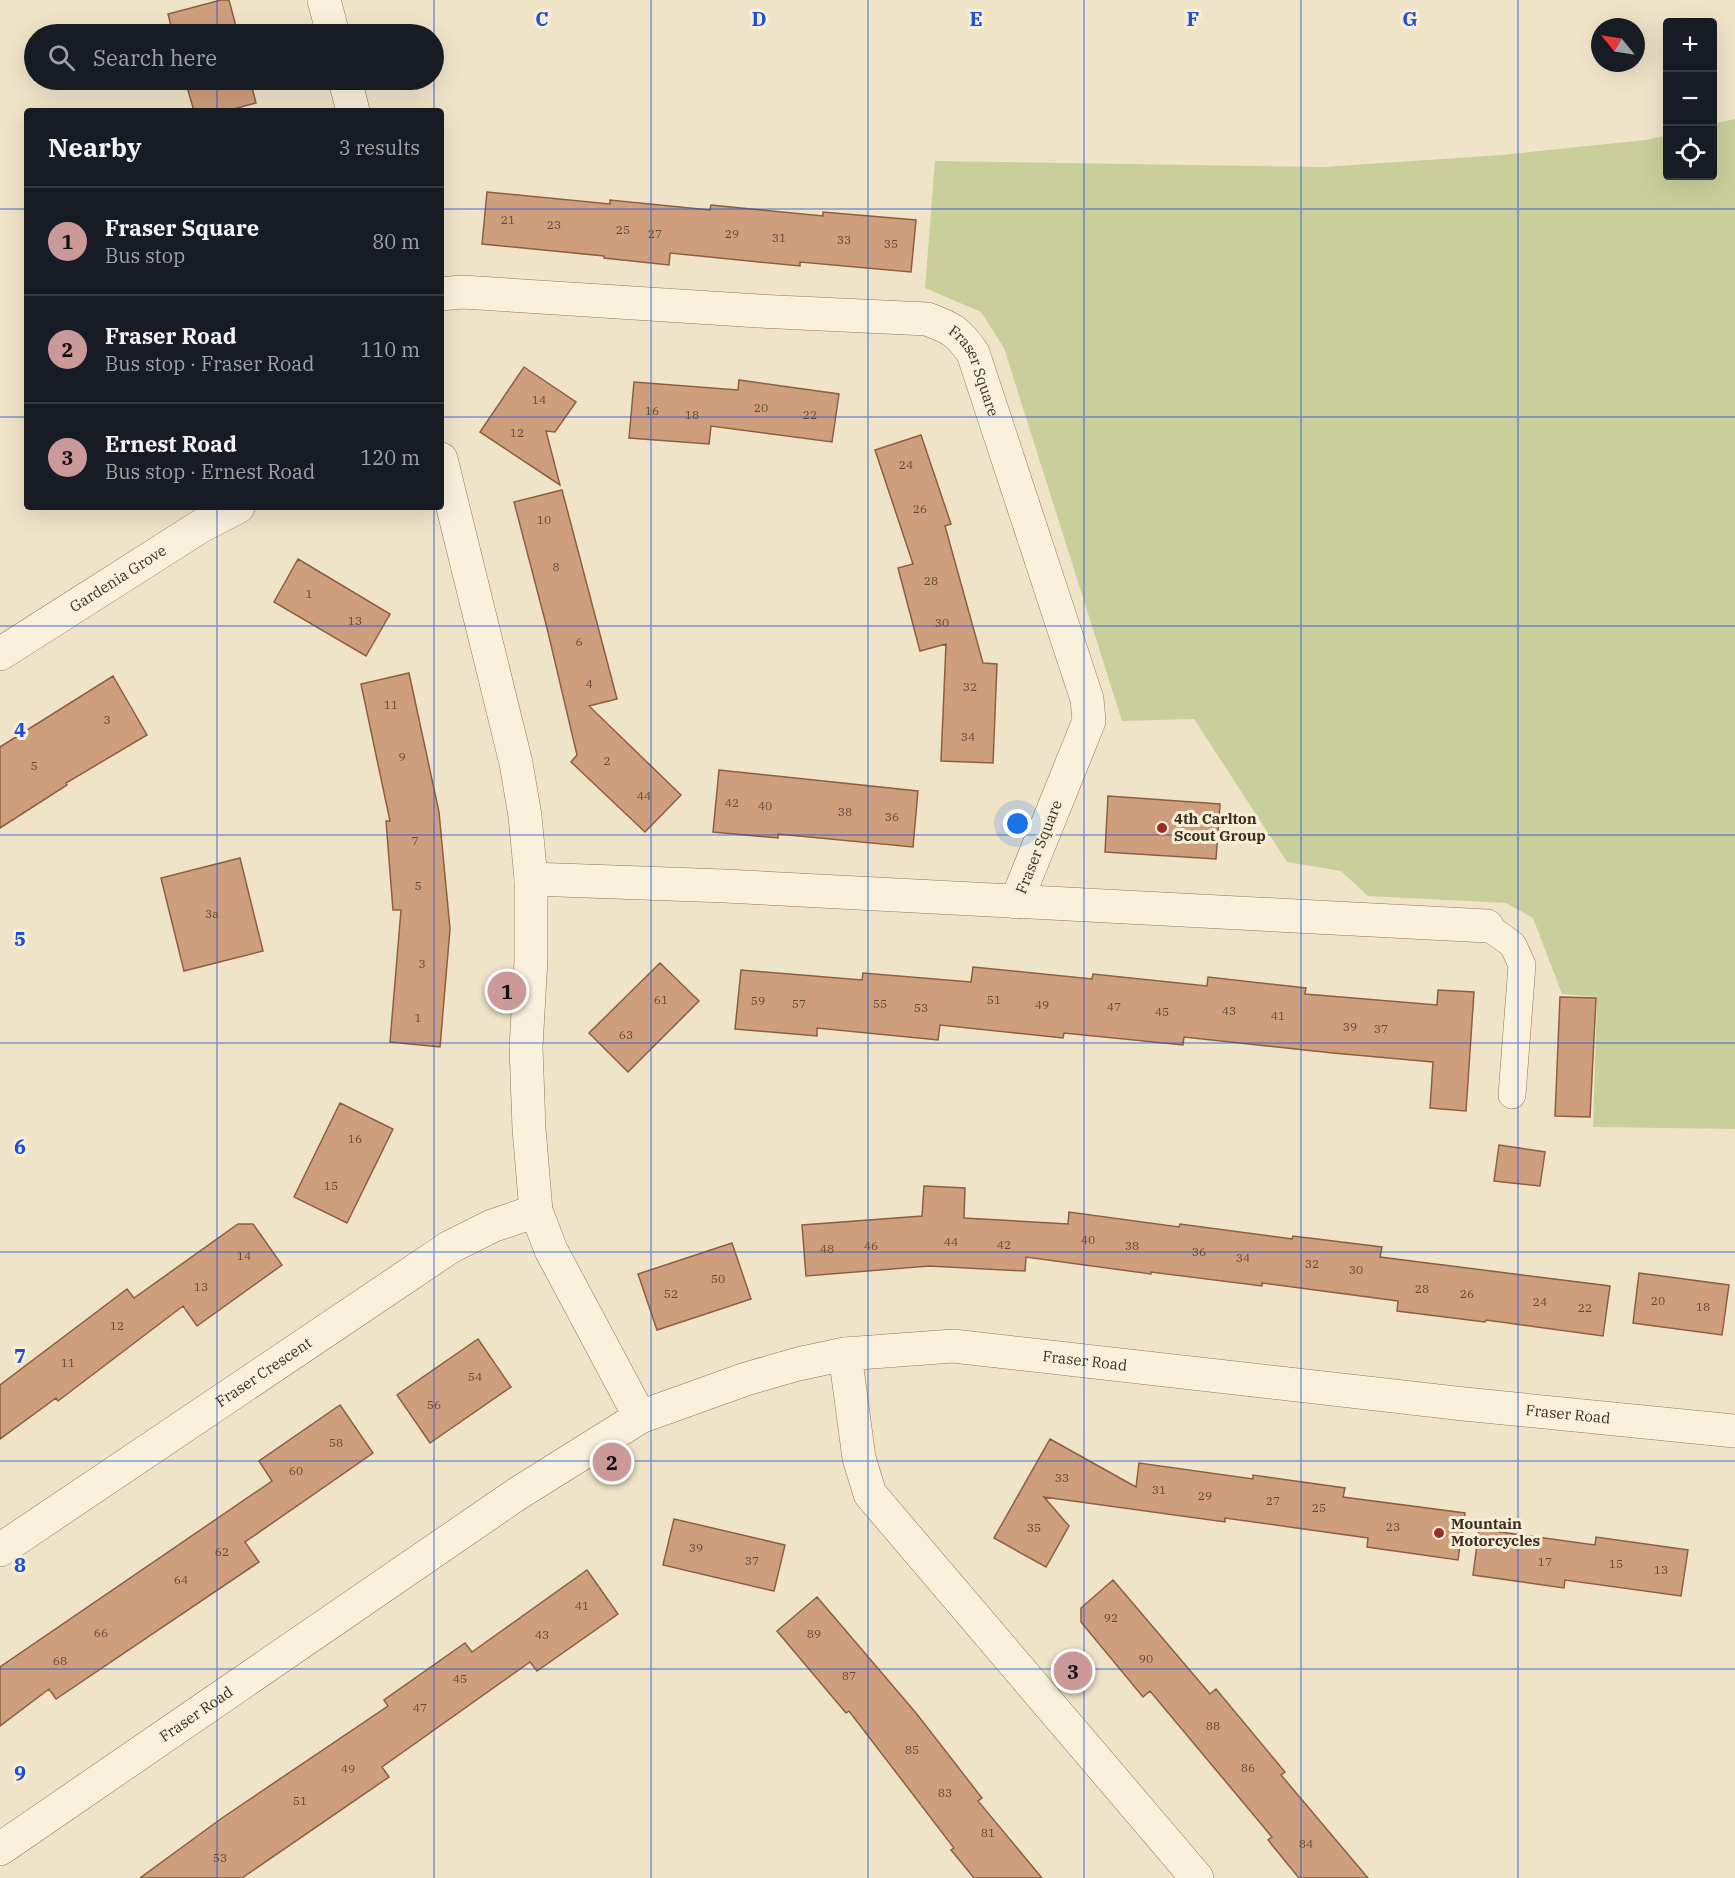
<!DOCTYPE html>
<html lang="en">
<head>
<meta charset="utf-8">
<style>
	body { margin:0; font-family:"IBM Plex Serif",serif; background:#242831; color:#f1f3f6 }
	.controls { position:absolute; right:18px; top:18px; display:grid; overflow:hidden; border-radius:6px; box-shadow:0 6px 24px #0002 }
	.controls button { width:54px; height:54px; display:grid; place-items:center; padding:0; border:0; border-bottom:2px solid #363941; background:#171b24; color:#f1f3f6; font:30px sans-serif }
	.compass { position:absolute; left:1591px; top:18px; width:54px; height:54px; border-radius:50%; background:#171b24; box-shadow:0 6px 24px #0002; rotate:300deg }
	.you { position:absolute; left:1018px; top:824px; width:21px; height:21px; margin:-15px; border:4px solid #fff; border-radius:50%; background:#1a73e8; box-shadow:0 0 0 9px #1a73e833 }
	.badge { display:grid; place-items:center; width:39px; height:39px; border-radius:50%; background:#cc999b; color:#111; font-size:20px; font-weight:700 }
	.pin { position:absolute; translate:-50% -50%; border:3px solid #fff; box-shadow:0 2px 6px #0006 }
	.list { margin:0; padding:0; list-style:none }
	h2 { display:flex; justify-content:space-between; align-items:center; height:78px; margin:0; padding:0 24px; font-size:26px }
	h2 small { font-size:20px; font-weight:400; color:#9ea1a6 }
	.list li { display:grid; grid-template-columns:39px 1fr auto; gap:18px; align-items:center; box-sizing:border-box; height:108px; padding:0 24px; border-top:2px solid #363941 }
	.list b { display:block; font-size:22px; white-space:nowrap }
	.list p { margin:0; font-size:20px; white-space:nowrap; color:#9ea1a6 }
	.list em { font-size:20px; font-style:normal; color:#9ea1a6 }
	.icon { flex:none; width:33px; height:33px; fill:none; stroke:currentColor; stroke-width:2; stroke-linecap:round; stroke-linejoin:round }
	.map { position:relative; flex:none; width:1735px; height:1878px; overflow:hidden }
	.search { position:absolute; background:#171b24; box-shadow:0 6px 24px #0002; left:24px; top:24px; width:420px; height:66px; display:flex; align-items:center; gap:15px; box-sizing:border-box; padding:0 21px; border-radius:33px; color:#9ea1a6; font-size:22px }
	.panel { position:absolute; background:#171b24; box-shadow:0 6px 24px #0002; left:24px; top:108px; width:420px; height:402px; border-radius:6px }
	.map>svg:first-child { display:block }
	.green { fill:#c9cf9b }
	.building { fill:#cf9f7d; stroke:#8d5f41; stroke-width:1.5 }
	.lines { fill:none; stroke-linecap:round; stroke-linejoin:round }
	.lane-casing { stroke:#8d765c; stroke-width:28 }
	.street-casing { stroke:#8d765c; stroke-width:34 }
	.lane { stroke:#faf1dc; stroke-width:27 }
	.street { stroke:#faf1dc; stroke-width:33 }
	.grid { fill:none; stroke:#1d4ed8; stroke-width:1.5; stroke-opacity:0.55 }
	.poi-dot { fill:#9e2a2b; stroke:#f7eed8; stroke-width:2 }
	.labels { text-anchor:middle; stroke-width:6; stroke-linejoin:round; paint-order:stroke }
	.number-label { font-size:12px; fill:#624a37 }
	.street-label { font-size:15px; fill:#3d2e20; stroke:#f7eed8 }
	.poi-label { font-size:15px; font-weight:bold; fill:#3d2e20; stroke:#f7eed8; text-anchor:start }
	.grid-label { font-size:20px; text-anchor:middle; font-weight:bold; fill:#1d4ed8; stroke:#f7eed8; stroke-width:6; stroke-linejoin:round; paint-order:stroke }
</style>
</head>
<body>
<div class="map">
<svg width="1735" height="1878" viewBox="0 0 1735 1878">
	<rect width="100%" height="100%" fill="#f0e4c8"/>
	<!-- green -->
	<path class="green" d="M 1735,119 L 1735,1129 L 1593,1127 L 1597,997 L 1562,994 L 1533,918 L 1506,903 L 1368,896 L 1341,871 L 1287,862 L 1194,719 L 1122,721 L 1004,348 L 981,312 L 925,288 L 935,161 L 1323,167 L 1501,155 L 1646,140 L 1667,135 L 1668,176 L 1712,176 L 1713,124 Z"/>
	<!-- building -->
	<path class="building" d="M 221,0 L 229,0 L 238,34 L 173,34 L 168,14 Z
		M 185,80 L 250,80 L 256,103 L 226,111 L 194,111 Z
		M 487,192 L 610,204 L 610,200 L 710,210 L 711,205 L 823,216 L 823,212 L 916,220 L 911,272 L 800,262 L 800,266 L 670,253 L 669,265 L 604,258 L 604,256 L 482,244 Z
		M 524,367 L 576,402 L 555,432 L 546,431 L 560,485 L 480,432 Z
		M 739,380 L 839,394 L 832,442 L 711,426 L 709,444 L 629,438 L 634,382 L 738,390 Z
		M 921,435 L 951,524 L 945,526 L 983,663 L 997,664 L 993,763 L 941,761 L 946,644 L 920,651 L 898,568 L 913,564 L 875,450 Z
		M 562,490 L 617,699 L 589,706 L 681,795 L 645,832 L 571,762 L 577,755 L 547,628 L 514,502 Z
		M 298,559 L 390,614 L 366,656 L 274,602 Z
		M 409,673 L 439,812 L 450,929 L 440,1047 L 390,1042 L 401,910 L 393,910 L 386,821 L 390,821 L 361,684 Z
		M 113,676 L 147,735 L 66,783 L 67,785 L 0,828 L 0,747 Z
		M 719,770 L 918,791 L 913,847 L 778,834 L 778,838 L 713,832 Z
		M 1108,796 L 1220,804 L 1216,859 L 1105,852 Z
		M 240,858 L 263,951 L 184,971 L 161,878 Z
		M 660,963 L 699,1001 L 628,1072 L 589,1033 Z
		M 973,967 L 1092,979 L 1093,974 L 1207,986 L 1208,977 L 1306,988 L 1305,994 L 1437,1005 L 1438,990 L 1474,992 L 1466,1111 L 1430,1108 L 1433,1062 L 1333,1053 L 1184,1037 L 1183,1045 L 1064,1033 L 1063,1038 L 940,1025 L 938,1040 L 817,1028 L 817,1036 L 735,1029 L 741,970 L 862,980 L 863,973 L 971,982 Z
		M 1560,997 L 1596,998 L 1590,1117 L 1555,1116 Z
		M 340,1103 L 393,1129 L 347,1223 L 294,1197 Z
		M 1499,1145 L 1545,1152 L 1540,1186 L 1494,1181 Z
		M 924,1186 L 965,1188 L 964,1218 L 1068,1224 L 1069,1212 L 1179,1227 L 1180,1224 L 1292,1239 L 1293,1236 L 1382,1247 L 1380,1257 L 1610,1286 L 1603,1336 L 1486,1320 L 1485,1322 L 1397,1311 L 1398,1301 L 1262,1283 L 1262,1286 L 1151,1272 L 1151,1274 L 1026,1257 L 1025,1271 L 929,1266 L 806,1276 L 802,1225 L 922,1216 Z
		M 238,1224 L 253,1224 L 282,1265 L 197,1326 L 183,1306 L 58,1401 L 56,1398 L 0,1439 L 0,1385 L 127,1289 L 134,1298 Z
		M 732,1243 L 751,1299 L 657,1330 L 638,1274 Z
		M 1639,1273 L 1729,1285 L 1722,1335 L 1633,1323 Z
		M 478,1339 L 511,1387 L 430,1443 L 397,1395 Z
		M 340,1405 L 373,1453 L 245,1542 L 259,1562 L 56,1699 L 49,1689 L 0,1726 L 0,1667 L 272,1481 L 259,1461 Z
		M 1050,1439 L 1136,1487 L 1139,1463 L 1253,1479 L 1253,1475 L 1345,1488 L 1343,1497 L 1465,1513 L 1458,1560 L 1367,1547 L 1368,1538 L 1225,1518 L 1225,1522 L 1044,1497 L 1069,1526 L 1046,1567 L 994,1538 Z
		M 674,1519 L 785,1545 L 774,1591 L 663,1565 Z
		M 1479,1529 L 1595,1545 L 1596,1537 L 1688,1550 L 1681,1596 L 1565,1580 L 1564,1588 L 1473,1575 Z
		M 587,1570 L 618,1614 L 537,1671 L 530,1662 L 382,1767 L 389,1777 L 242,1878 L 140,1878 L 222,1818 L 388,1706 L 384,1700 L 465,1643 L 472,1652 Z
		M 1113,1580 L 1210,1694 L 1216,1689 L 1285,1772 L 1281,1775 L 1368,1878 L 1299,1878 L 1268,1840 L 1272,1837 L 1150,1691 L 1143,1697 L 1081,1622 L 1081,1608 Z
		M 817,1597 L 916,1713 L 982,1798 L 978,1801 L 1042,1878 L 974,1878 L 951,1850 L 954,1848 L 849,1711 L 846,1713 L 777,1631 Z"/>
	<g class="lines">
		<!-- lane casing -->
		<g class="lane-casing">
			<path id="lane" d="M 1487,926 L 1513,945 L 1522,965 L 1512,1095"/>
		</g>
		<!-- street casing -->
		<g class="street-casing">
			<g id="street">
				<path d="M 324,0 L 333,34"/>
				<path d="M 345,80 L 353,111"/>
				<path id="s1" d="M 441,294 L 462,292 L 759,311 L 927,319 C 951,328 958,331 973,353 L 1087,699 L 1089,721 L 1016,902"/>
				<path d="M 441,459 L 516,763 L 525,816 L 531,879 L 531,960 L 526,1047 L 529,1129 L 536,1211 L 551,1250 L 640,1417"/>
				<path id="s2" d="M 0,654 L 201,526 L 238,507"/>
				<path d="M 531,879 L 725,886 L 1487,926"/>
				<path d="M 845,1354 L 859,1458 L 870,1494 L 1197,1878"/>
				<path id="s3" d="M 0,1550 L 450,1247 L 492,1226 L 536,1211"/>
				<path id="s4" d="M 0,1849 L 517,1494 L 640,1417 L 746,1379 L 798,1364 L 845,1354 L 953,1346 L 1464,1404 L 1735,1431"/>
			</g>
		</g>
		<!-- lane -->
		<use href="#lane" class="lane"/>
		<!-- street -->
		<use href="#street" class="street"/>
	</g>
	<!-- grid -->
	<path class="grid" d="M 217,0 L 217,34M 434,0 L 434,111M 651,0 L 651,1878M 868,0 L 868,1878M 1084,0 L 1084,1878M 1301,0 L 1301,1878M 1518,0 L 1518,1878M 217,80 L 217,111M 0,209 L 27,209M 441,209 L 1735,209M 0,417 L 27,417M 441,417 L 1735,417M 217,507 L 217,1878M 434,507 L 434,1878M 0,626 L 1735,626M 0,835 L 1735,835M 0,1043 L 1735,1043M 0,1252 L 1735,1252M 0,1461 L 1735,1461M 0,1669 L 1735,1669"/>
	<!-- markers -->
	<g class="poi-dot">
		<circle cx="1162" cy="828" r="6"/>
		<circle cx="1439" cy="1533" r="6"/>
	</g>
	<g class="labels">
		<!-- number labels -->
		<g class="number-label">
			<text x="508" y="224">21</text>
			<text x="554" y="229">23</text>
			<text x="623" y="234">25</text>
			<text x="655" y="238">27</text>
			<text x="732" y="238">29</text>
			<text x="779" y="242">31</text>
			<text x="844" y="244">33</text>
			<text x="891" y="248">35</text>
			<text x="539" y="404">14</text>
			<text x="761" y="412">20</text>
			<text x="652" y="415">16</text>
			<text x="692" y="419">18</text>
			<text x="810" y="419">22</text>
			<text x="517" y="437">12</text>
			<text x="906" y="469">24</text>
			<text x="920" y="513">26</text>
			<text x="544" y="524">10</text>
			<text x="556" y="571">8</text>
			<text x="931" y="585">28</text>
			<text x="309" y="598">1</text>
			<text x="355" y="625">13</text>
			<text x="942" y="627">30</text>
			<text x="579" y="646">6</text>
			<text x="589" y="688">4</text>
			<text x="970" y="691">32</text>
			<text x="391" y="709">11</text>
			<text x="107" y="724">3</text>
			<text x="968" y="741">34</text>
			<text x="402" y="761">9</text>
			<text x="607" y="765">2</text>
			<text x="34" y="770">5</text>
			<text x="644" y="800">44</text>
			<text x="732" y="807">42</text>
			<text x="765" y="810">40</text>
			<text x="845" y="816">38</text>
			<text x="892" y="821">36</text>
			<text x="415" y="845">7</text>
			<text x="418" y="890">5</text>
			<text x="212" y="918">3a</text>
			<text x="422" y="968">3</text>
			<text x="661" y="1004">61</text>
			<text x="994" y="1004">51</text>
			<text x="758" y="1005">59</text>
			<text x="799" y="1008">57</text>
			<text x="880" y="1008">55</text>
			<text x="1042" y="1009">49</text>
			<text x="1114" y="1011">47</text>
			<text x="921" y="1012">53</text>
			<text x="1229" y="1015">43</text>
			<text x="1162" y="1016">45</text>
			<text x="1278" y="1020">41</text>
			<text x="418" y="1022">1</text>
			<text x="1350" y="1031">39</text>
			<text x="1381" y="1033">37</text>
			<text x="626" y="1039">63</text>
			<text x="355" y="1143">16</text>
			<text x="331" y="1190">15</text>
			<text x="1088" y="1244">40</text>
			<text x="951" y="1246">44</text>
			<text x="1004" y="1249">42</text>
			<text x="871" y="1250">46</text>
			<text x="1132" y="1250">38</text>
			<text x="827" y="1253">48</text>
			<text x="1199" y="1256">36</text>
			<text x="244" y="1260">14</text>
			<text x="1243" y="1262">34</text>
			<text x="1312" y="1268">32</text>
			<text x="1356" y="1274">30</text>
			<text x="718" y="1283">50</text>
			<text x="201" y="1291">13</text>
			<text x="1422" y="1293">28</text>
			<text x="671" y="1298">52</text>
			<text x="1467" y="1298">26</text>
			<text x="1658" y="1305">20</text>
			<text x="1540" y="1306">24</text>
			<text x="1703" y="1311">18</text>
			<text x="1585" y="1312">22</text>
			<text x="117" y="1330">12</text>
			<text x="68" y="1367">11</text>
			<text x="475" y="1381">54</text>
			<text x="434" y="1409">56</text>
			<text x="336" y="1447">58</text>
			<text x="296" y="1475">60</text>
			<text x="1062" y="1482">33</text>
			<text x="1159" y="1494">31</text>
			<text x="1205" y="1500">29</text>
			<text x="1273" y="1505">27</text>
			<text x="1319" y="1512">25</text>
			<text x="1393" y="1531">23</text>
			<text x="1034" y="1532">35</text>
			<text x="696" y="1552">39</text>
			<text x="222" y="1556">62</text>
			<text x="752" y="1565">37</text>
			<text x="1545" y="1566">17</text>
			<text x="1616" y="1568">15</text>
			<text x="1661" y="1574">13</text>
			<text x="181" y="1584">64</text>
			<text x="582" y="1610">41</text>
			<text x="1111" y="1622">92</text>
			<text x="101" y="1637">66</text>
			<text x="814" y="1638">89</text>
			<text x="542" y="1639">43</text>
			<text x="1146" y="1663">90</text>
			<text x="60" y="1665">68</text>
			<text x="849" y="1680">87</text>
			<text x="460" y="1683">45</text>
			<text x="420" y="1712">47</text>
			<text x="1213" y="1730">88</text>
			<text x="912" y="1754">85</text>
			<text x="1248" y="1772">86</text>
			<text x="348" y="1773">49</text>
			<text x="945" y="1797">83</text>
			<text x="300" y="1805">51</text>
			<text x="988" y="1837">81</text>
			<text x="1306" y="1848">84</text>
			<text x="220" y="1862">53</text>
		</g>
		<!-- street labels -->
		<g class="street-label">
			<text dy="5" stroke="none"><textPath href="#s1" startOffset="562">Fraser Square</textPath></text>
			<text dy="5" stroke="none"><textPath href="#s2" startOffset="140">Gardenia Grove</textPath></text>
			<text transform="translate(1039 847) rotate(-68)" y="5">Fraser Square</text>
			<text dy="5" stroke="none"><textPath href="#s4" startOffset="1228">Fraser Road</textPath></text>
			<text dy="5" stroke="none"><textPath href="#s3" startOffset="318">Fraser Crescent</textPath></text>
			<text dy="5" stroke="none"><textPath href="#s4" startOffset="1714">Fraser Road</textPath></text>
			<text dy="5" stroke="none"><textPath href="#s4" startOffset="238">Fraser Road</textPath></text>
		</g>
		<!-- poi labels -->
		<g class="poi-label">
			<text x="1174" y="824">4th Carlton<tspan x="1174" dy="17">Scout Group</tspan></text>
			<text x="1451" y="1529">Mountain<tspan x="1451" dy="17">Motorcycles</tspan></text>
		</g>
	</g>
	<g class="grid-label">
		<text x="542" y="26">C</text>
		<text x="759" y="26">D</text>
		<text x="976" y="26">E</text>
		<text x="1193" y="26">F</text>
		<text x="1410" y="26">G</text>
		<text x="20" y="737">4</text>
		<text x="20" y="946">5</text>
		<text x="20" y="1154">6</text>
		<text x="20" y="1363">7</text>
		<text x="20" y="1572">8</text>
		<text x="20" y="1780">9</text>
	</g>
</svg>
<div class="controls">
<button>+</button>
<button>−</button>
<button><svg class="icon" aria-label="locate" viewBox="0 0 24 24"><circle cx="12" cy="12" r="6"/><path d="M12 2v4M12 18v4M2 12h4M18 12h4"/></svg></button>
</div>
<svg class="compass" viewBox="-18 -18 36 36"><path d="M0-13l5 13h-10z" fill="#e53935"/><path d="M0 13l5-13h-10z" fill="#9ea1a6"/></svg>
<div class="you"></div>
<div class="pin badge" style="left:507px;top:991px">1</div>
<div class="pin badge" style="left:612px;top:1462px">2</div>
<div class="pin badge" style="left:1073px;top:1671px">3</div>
<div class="search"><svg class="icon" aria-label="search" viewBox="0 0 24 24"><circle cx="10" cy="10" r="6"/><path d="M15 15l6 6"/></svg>Search here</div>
<section class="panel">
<h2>Nearby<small>3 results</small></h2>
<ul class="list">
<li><span class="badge">1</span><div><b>Fraser Square</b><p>Bus stop</p></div><em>80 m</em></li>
<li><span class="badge">2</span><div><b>Fraser Road</b><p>Bus stop · Fraser Road</p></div><em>110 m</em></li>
<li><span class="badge">3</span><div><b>Ernest Road</b><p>Bus stop · Ernest Road</p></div><em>120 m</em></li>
</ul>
</section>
</div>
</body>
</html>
